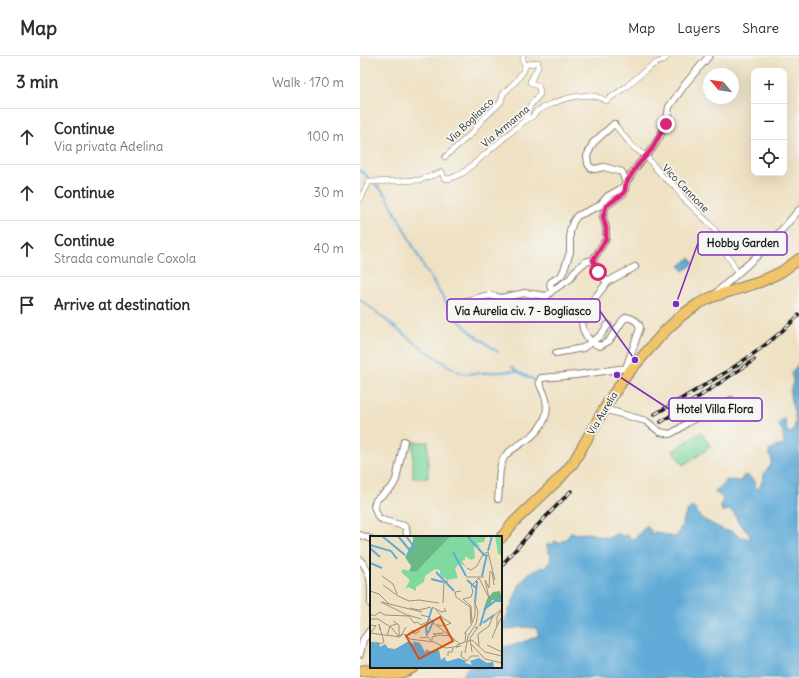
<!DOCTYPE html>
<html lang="en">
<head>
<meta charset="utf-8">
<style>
	body { margin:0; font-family:Delius,sans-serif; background:#f2f2f3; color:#2b2b33 }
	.controls { position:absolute; right:12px; top:12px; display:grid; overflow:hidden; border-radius:8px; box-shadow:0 4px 16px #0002 }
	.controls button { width:36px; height:36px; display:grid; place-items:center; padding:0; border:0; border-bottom:1px solid #e1e1e2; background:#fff; color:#2b2b33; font:20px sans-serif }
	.compass { position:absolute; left:343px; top:12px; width:36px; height:36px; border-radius:50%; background:#fff; box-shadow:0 4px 16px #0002; rotate:299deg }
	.stop { position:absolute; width:12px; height:12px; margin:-9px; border:3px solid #db2777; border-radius:50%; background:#fff }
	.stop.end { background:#db2777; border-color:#fff; box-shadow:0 1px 4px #0008 }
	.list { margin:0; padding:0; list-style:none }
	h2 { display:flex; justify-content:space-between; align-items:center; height:52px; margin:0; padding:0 16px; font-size:17px }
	h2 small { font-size:13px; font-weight:400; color:#7c7c81 }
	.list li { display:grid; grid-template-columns:26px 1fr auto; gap:12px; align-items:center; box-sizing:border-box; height:56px; padding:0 16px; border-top:1px solid #e1e1e2 }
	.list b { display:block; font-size:15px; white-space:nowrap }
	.list p { margin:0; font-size:13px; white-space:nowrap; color:#7c7c81 }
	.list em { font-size:13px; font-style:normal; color:#7c7c81 }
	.icon { flex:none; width:22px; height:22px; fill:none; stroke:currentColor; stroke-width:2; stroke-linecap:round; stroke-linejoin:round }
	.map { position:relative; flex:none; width:439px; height:622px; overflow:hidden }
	header { display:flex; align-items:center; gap:24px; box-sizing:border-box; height:56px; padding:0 20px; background:#fff; border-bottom:1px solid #e1e1e2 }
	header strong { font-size:19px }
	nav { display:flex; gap:22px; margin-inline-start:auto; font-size:14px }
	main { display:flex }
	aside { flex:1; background:#fff }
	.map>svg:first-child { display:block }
	.green { fill:#80d99e; stroke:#4e7a5d }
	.water { fill:#5faad7; stroke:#3e637a }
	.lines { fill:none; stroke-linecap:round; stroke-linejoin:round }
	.stream { stroke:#5faad7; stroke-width:2 }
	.pedestrian-casing { stroke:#867e70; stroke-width:6 }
	.minor-casing { stroke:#867e70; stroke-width:8 }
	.primary-casing { stroke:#867e70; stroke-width:12 }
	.pedestrian { stroke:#fff; stroke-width:5 }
	.minor { stroke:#fff; stroke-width:6 }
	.primary { stroke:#f0c469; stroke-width:10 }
	.rail-casing { stroke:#1c1c1c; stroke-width:3.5 }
	.rail { stroke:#f6f6f2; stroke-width:2; stroke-dasharray:6; stroke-linecap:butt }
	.route { stroke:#db2777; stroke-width:5 }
	.labels { text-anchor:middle; stroke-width:3.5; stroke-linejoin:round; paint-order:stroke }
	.street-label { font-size:10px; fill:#1c1c1c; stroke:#f6f6f2 }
	.inset-river { fill:none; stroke:#5faad7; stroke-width:2 }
	.inset-road { fill:none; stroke:#9b9280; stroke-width:1 }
	.view { fill:#d4530e; fill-opacity:0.15; stroke:#d4530e; stroke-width:2 }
	.inset-edge { fill:none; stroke:#1c1c1c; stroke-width:2 }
	.leader { fill:none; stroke:#7b2cbf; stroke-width:1.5 }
	.callout-dot { fill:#7b2cbf; stroke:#f6f6f2; stroke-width:1.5 }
	.callout { fill:#f6f6f2; stroke:#7b2cbf; stroke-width:1.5 }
	.callout-label { font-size:11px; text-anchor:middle; font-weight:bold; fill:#1c1c1c }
</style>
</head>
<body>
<header>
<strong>Map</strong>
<nav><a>Map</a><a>Layers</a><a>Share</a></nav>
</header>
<main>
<aside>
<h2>3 min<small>Walk · 170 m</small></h2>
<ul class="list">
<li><svg class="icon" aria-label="ahead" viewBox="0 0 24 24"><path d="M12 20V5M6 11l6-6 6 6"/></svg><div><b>Continue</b><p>Via privata Adelina</p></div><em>100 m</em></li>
<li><svg class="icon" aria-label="ahead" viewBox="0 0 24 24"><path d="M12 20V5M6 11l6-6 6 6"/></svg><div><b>Continue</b></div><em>30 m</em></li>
<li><svg class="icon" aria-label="ahead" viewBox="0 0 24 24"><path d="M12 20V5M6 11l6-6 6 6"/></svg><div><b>Continue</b><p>Strada comunale Coxola</p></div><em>40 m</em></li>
<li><svg class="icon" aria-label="arrive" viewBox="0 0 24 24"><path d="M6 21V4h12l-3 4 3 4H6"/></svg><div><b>Arrive at destination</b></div></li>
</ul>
</aside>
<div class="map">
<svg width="439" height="622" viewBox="0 0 439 622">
	<rect width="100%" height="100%" fill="#f6f6f2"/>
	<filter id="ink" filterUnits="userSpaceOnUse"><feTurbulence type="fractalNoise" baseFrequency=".025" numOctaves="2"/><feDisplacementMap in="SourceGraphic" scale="8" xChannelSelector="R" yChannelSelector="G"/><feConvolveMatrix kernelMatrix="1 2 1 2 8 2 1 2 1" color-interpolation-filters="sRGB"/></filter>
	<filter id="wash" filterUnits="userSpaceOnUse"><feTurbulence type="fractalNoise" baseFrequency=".012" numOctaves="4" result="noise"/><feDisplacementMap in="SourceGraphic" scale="16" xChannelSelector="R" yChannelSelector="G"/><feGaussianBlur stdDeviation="0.9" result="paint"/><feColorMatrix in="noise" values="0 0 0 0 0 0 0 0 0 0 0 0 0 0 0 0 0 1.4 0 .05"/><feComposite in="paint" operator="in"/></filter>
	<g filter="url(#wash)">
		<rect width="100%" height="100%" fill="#efe1c3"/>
		<!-- green -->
		<path class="green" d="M 341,376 L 351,391 L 323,409 L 313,395 Z
			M 53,386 L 68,386 L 68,422 L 53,422 Z"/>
		<!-- water -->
		<path class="water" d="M 330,202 L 334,207 L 324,215 L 320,210 Z
			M 439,307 L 439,622 L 101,622 L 108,611 L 141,611 L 141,591 C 155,590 167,585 179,579 L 176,572 L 162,571 L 141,574 L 141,571 L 143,569 L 160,528 L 169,517 L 186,510 L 190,505 L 191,500 L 187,491 L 187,488 L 193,488 L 195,485 L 199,487 L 206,483 L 212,476 L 217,478 L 228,477 L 248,482 L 258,477 L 262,480 L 265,479 L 269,480 L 270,483 C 279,482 281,474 287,469 L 288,473 L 291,474 L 290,478 L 297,476 L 312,481 L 317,480 L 327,455 L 333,450 L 341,462 L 366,475 L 372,475 L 378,480 L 389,483 L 390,480 C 387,475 383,472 379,467 C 375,462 377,459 370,454 L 362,455 L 361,449 C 366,442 360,440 354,436 L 361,432 L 366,424 L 369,425 L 373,424 L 376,425 L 381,425 L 383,420 L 387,419 L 396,426 L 394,430 L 396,433 L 400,431 L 405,416 L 411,409 L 412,402 L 409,400 L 409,395 C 412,392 418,389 423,390 L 424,388 L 423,376 L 418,368 L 423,363 L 425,363 L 427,374 L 430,377 L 433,376 C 439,358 432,356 430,339 C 430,335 432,331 433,327 C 433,323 431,319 433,314 C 435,312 437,310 439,307 Z"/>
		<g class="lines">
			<!-- stream -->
			<path class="stream" d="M 0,114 L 11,124
				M 14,127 L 26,139 L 64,211 L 95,261 L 113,278 L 138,296
				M 0,243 L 51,284 L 84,307 L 103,318 L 156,315 L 174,324
				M 152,311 L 156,315"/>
		</g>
	</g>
	<g filter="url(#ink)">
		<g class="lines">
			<!-- pedestrian casing -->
			<g class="pedestrian-casing">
				<path id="pedestrian" d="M 164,65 L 170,50 L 180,38 L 179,31 L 170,26 L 178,11 L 178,6 L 165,9
					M 254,68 L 274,92 L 286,100 L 303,121 L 315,130 L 323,142 L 349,167 L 361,182 L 363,194 L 372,206 L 377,217
					M 85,101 L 112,77 L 122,64 L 141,46 L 143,38 L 157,24 L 164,14 L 165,9 L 163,4 L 163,0
					M 0,144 L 9,126 L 60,124 L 82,116 L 84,122 L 89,123 L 103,117 L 163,66 L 173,60 L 177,55 C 195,45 227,32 246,45 L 267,30 L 288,12 L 296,7 L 302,5 L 308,0"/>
			</g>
			<!-- minor casing -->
			<g class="minor-casing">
				<path id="minor" d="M 254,68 L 233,87 L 227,100 L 228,108 L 231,112 L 235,113 L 244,111 L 262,116 L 266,127 L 262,132 L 248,140 L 239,150 L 217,160 L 213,166 L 210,175 L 210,196 L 204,214 L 201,220 L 191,226 L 190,229 L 191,232 L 193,234 L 210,223 L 214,216 L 225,206 L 233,204 L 246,183 L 246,172 L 243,161 L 246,150 L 264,137 L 265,134 L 266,127 L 277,110 L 292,93 L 299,82 L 306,68 L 309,51 L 326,27 L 349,0
					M 233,204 L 238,216 L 247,226 C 237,242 213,259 226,279 C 230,286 232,287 240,290 L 249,285 L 263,264 L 267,261 C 273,263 279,265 280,272 L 266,312 L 267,315
					M 247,226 L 275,211
					M 356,237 L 407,191 L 439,154
					M 106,245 L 129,239 L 141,242 L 165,237 L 187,240 L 193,234
					M 196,297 L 223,292 L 241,279 L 248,269
					M 244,353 L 286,365 L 300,376 L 310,378 L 319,373 L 328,366 L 371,344
					M 44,385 L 36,424 L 32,431 L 16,444 L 14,450 L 18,461 L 25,465 L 44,470 L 46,472 L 47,481
					M 138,443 C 140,430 137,412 145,400 C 150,394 159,389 165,385 C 179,376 190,361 186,344 C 185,338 181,332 179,326 L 181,322 L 216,319 L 266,312
					M 0,479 L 11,483
					M 0,504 C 13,518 11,530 11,548
					M 0,598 L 3,584 L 11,573"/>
			</g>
			<!-- primary casing -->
			<g class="primary-casing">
				<path id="primary" d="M 141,482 L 154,466 L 200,422 L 213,407 L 250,343 L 268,317 L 305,275 L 321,260 L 338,248 L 352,241 L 400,226 L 421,216 L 439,203
					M 0,615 C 13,612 20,618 32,618 C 40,618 47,615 54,611"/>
			</g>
			<!-- pedestrian -->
			<use href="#pedestrian" class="pedestrian"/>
			<!-- minor -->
			<use href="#minor" class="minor"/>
			<!-- primary -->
			<use href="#primary" class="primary"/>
			<!-- rail casing -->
			<g class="rail-casing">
				<path id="rail" d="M 295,358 C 345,329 398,301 439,259
					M 301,366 L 394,304
					M 141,510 L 172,475 L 211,435"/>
			</g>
			<!-- rail -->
			<use href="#rail" class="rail"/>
		</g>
	</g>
	<g class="lines" filter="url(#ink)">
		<!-- route -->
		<path class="route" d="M 238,216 L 233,204 L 246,183 L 246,172 L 243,161 L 246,150 L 264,137 L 265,134 L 266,127 L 277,110 L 292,93 L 306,68"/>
	</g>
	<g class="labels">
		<!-- street labels -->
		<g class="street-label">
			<text transform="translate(110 64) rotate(-44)" y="4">Via Bogliasco</text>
			<text transform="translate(145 70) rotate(-40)" y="4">Via Armanna</text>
			<text transform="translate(326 132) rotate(46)" y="4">Vico Cannone</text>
			<text transform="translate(242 357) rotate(-59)" y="4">Via Aurelia</text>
		</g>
	</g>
	<!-- overview -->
	<g transform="translate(10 480)">
		<rect width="132" height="132" fill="#efe1c3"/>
		<path d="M 81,0 L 116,0 L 114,6 L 107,7 L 111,12 L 104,8 L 105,22 L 101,24 L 95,20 L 95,24 L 92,25 L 96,31 L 90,27 L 85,32 L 88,42 L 77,44 L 70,39 L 70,34 L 65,33 L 55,40 L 54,46 L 46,51 L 46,55 L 39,51 L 35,53 L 40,44 L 31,36 L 33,33 L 42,36 L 52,30 ZM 125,0 L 132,0 L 132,19 L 128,18 Z" fill="#80d99e"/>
		<path d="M 43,0 L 81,0 L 47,35 L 42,36 L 39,35 L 41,30 L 35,21 L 43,6 ZM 130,55 L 132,65 L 122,64 L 121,68 L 113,75 L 117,63 L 123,56 Z" fill="#68b985"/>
		<path d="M 39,105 L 44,108 L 43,105 L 50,107 L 55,116 L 57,113 L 59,115 L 69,114 L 71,124 L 75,121 L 76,125 L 79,125 L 89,122 L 96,125 L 95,127 L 102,129 L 100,125 L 109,122 L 117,127 L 123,126 L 124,132 L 0,132 L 0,107 L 9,107 L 10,111 L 15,108 L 18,112 L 25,113 Z" fill="#5faad7"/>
		<path class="inset-river" d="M 12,0 L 35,19M 28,0 L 42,17M 36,0 L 45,12M 98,1 L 115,20M 0,9 L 21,15 L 27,23M 0,12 L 10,21M 118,15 L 122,0M 83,16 L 96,40M 0,27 L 12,32M 66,36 L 84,55M 112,40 L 117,18M 61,43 L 73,46M 97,44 L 106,52M 105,67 L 107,45M 113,87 L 124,79M 110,90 L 115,73 L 125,65 L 132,65M 58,97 L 64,84M 57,100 L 56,92 L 62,72"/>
		<path class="inset-road" d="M 97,32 L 101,34 L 107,30 L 113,18 L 118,16 L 125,44M 122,36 L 124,49M 12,40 L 23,48 L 27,58M 96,41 L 114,41M 13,49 L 28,60M 0,55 L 9,58 L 19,68M 91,55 L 85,56 L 86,61 L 100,71 L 101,88M 28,60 L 39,65 L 49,64 L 69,67M 73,67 L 74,46 L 78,45M 62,71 L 72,76 L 76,75 L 74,72M 40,72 L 49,74 L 61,71M 66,74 L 74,83 L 81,87M 131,75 L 127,81 L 127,90 L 132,80M 0,78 L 4,80 L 10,76 L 15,79 L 39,80 L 11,66 L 52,76M 38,79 L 51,83M 51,79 L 59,81 L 61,85 L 90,108M 39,80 L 44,87 L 47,86 L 51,89 L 57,86M 0,83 L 8,83 L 22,92 L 28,100 L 35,98 L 40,103 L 64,106 L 76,112 L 91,110M 23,85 L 29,89 L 29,99M 0,89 L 6,90 L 1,96M 67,89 L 74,90 L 81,87M 10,94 L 9,88 L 14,106M 0,97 L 30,101 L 36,91M 94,98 L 102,88M 37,99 L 43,94 L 45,98 L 50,95M 17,100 L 20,90 L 27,88M 66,100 L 63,98 L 74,97M 50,102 L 58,101 L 61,105M 122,102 L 127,90M 62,105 L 62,101 L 69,99 L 81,100M 96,106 L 102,104 L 115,116 L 132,120M 0,107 L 6,106 L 11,108 L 14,106M 101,108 L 115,123 L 132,127M 117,109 L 132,116M 109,110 L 108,98 L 119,90 L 123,80 L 132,73M 87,112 L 87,109 L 95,106 L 96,97M 92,115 L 91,120 L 97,125 L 101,120 L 109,120M 102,116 L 100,102 L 108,91 L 105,92M 95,117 L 98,100 L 106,88 L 108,76 L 105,67 L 105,79 L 102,87 L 101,70 L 93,63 L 101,61 L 103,55 L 101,50 L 109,42 L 119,62 L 115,44 L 119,52 L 120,35 L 122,37M 78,120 L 78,116 L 82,116 L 83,112"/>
		<path class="view" d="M 70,81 L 83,105 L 49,123 L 36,100 Z"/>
		<rect width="132" height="132" class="inset-edge"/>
	</g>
	<!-- callouts -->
	<path class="leader" d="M316 248L338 187M275 304L240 255M257 319L309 353"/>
	<g class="callout-dot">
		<circle cx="316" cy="248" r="4"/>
		<circle cx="275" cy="304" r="4"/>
		<circle cx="257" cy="319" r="4"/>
	</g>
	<g class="callout">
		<rect x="338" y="176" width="89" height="23" rx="4"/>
		<rect x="87" y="243" width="153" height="23" rx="4"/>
		<rect x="309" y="342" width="93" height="23" rx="4"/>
	</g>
	<g class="callout-label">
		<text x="383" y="191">Hobby Garden</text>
		<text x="163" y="259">Via Aurelia civ. 7 - Bogliasco</text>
		<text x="355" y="357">Hotel Villa Flora</text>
	</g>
</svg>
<div class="controls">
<button>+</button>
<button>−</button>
<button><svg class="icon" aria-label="locate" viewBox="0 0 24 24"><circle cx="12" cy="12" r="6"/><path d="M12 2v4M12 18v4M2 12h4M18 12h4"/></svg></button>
</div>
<svg class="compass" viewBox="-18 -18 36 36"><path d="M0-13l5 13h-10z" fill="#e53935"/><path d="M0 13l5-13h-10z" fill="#7c7c81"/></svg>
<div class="stop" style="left:238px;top:216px"></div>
<div class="stop end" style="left:306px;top:68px"></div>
</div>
</main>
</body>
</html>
